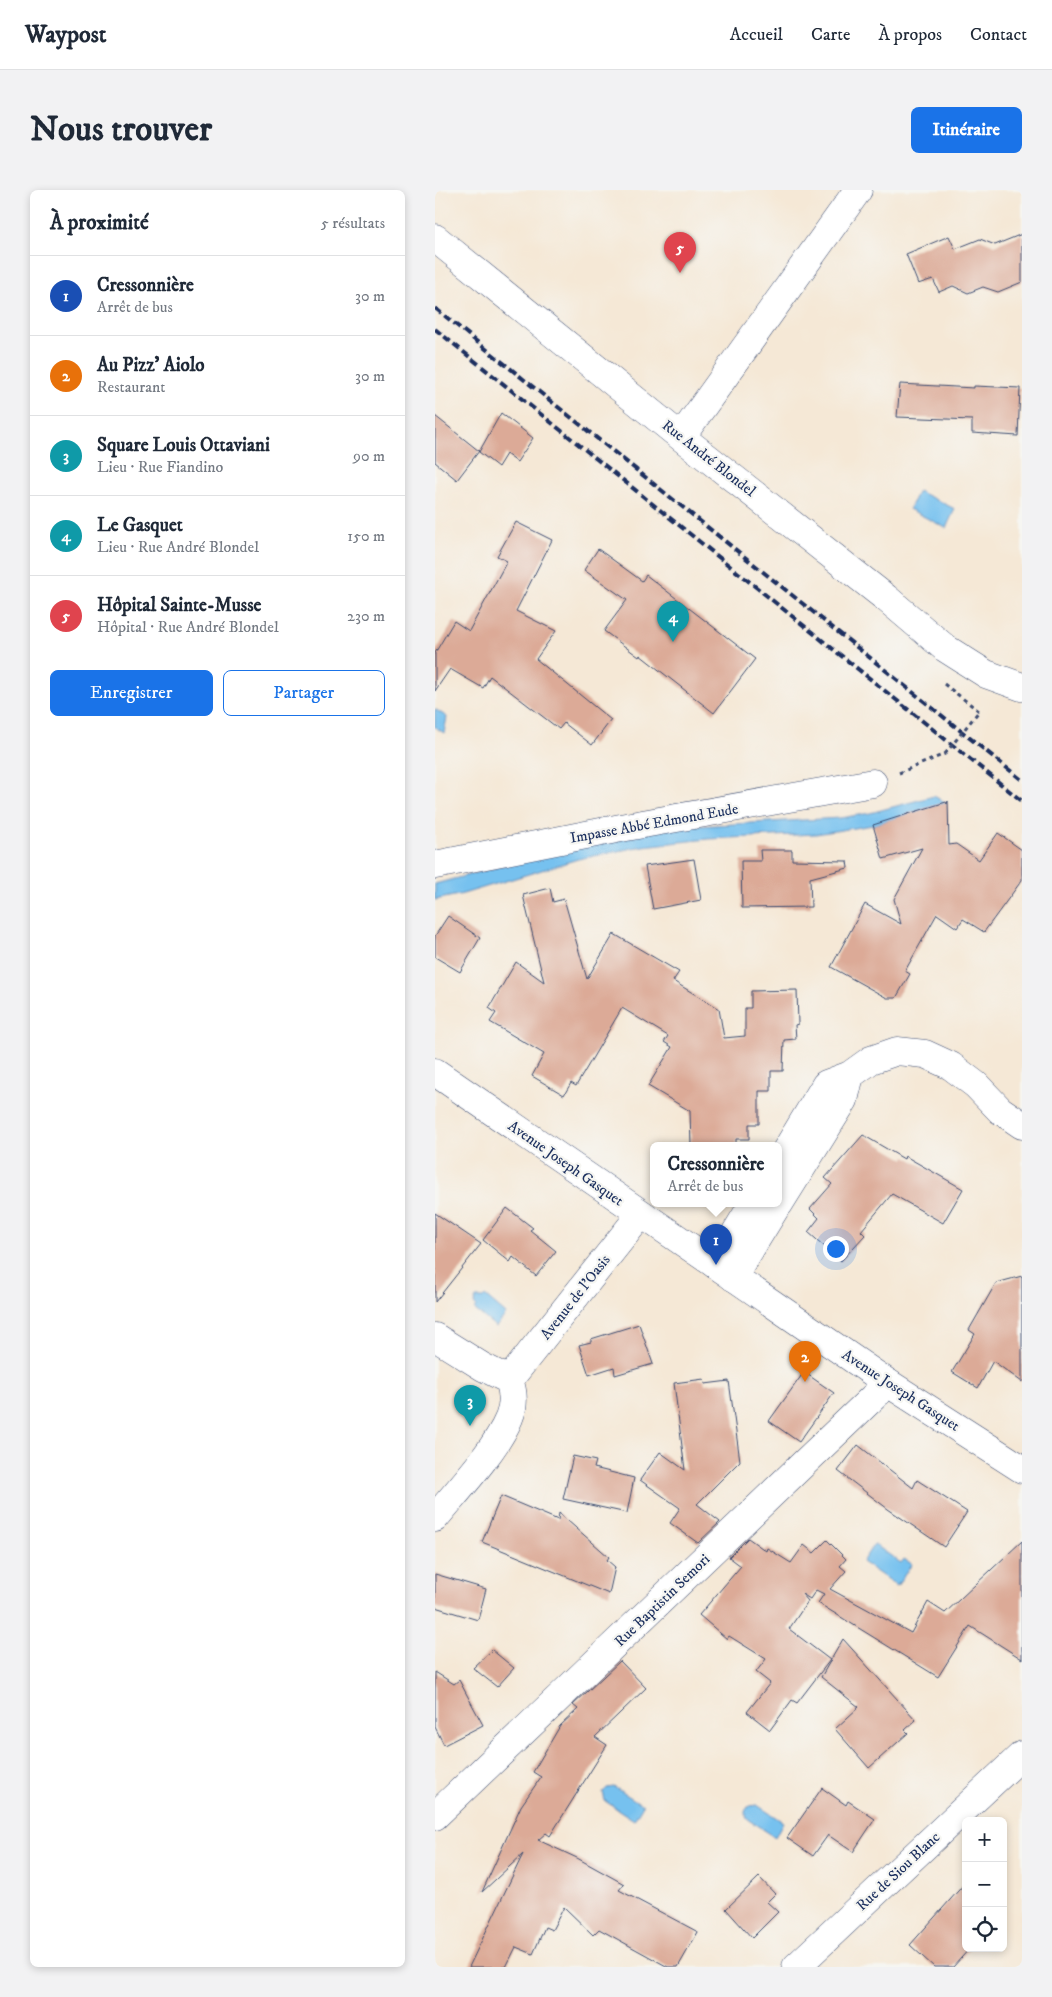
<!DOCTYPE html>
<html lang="fr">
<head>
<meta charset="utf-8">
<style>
	body { margin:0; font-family:"IM FELL DW Pica",serif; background:#f2f2f3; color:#1f2937 }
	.controls { position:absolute; right:15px; bottom:15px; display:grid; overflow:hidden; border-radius:8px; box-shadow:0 2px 8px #0003 }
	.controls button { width:45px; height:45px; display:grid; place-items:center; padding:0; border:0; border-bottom:1px solid #e0e1e3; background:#fff; color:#1f2937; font:25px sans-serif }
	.you { position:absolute; left:400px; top:1058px; width:18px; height:18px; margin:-12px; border:4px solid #fff; border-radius:50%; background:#1a73e8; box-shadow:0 0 0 8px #1a73e833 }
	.badge { display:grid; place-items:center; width:32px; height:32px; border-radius:50%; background:#1a73e8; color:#fff; font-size:16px; font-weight:700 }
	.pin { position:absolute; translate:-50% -41px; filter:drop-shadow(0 1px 2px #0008) }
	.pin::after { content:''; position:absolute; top:26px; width:18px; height:15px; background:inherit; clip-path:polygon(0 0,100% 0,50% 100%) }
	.popup { position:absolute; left:215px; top:952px; width:132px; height:65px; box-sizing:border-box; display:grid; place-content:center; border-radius:8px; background:#fff; filter:drop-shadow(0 1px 4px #0005); font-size:16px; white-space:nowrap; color:#747a83 }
	.popup b { font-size:19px; color:#1f2937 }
	.popup::after { content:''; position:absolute; left:50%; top:100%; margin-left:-10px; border:10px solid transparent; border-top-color:#fff }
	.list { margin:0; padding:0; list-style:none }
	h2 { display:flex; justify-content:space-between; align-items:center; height:65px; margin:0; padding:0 20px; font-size:21px }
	h2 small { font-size:16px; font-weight:400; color:#747a83 }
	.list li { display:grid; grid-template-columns:32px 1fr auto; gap:15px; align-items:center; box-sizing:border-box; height:80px; padding:0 20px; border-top:1px solid #e0e1e3 }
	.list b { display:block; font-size:19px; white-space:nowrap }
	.list p { margin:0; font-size:16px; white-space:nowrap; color:#747a83 }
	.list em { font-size:16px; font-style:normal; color:#747a83 }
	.actions { display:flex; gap:10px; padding:15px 20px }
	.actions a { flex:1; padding:11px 0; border:1px solid #1a73e8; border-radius:8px; text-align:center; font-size:18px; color:#1a73e8 }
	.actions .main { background:#1a73e8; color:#fff }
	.icon { flex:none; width:28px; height:28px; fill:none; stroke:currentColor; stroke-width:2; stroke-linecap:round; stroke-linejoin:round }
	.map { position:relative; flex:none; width:587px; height:1777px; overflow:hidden; border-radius:8px }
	header { display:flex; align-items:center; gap:30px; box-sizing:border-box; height:70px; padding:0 25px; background:#fff; border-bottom:1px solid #e0e1e3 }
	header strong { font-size:24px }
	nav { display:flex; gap:28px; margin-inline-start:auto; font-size:18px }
	.intro { display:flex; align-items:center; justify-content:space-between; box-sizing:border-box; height:120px; padding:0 30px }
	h1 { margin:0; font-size:35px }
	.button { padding:12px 22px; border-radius:8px; background:#1a73e8; color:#fff; font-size:18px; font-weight:700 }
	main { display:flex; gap:30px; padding:0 30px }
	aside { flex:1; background:#fff; border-radius:8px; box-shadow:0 2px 8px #0003 }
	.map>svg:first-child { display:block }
	.water { fill:#76c1ef; stroke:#4878a6 }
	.building { fill:#dcaa97 }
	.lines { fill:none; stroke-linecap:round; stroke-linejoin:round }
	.minor-casing { stroke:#3c4b70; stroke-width:29 }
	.major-casing { stroke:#3c4b70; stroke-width:29 }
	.path { stroke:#3c4b70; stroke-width:3; stroke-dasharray:4 4; stroke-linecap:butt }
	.minor { stroke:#fff; stroke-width:28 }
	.major { stroke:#fff; stroke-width:28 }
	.rail { stroke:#1b2f5e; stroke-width:4; stroke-dasharray:8 4; stroke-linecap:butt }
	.path-bridge { stroke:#3c4b70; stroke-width:3; stroke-dasharray:4 4; stroke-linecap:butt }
	.labels { text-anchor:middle; stroke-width:4.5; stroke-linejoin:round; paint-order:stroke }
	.street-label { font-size:15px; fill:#1b2f5e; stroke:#f6f6f2 }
</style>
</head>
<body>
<header>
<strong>Waypost</strong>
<nav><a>Accueil</a><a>Carte</a><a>À propos</a><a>Contact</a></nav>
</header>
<div class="intro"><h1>Nous trouver</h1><a class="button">Itinéraire</a></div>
<main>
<aside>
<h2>À proximité<small>5 résultats</small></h2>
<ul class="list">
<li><span class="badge" style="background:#1a4fb4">1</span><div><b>Cressonnière</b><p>Arrêt de bus</p></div><em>30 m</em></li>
<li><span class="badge" style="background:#e8710a">2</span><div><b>Au Pizz' Aiolo</b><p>Restaurant</p></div><em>30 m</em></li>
<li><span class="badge" style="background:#0f9aa8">3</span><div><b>Square Louis Ottaviani</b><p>Lieu · Rue Fiandino</p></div><em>90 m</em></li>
<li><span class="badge" style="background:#0f9aa8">4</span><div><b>Le Gasquet</b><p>Lieu · Rue André Blondel</p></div><em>150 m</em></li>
<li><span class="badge" style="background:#e0444e">5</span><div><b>Hôpital Sainte-Musse</b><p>Hôpital · Rue André Blondel</p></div><em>230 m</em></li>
</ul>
<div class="actions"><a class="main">Enregistrer</a><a>Partager</a></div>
</aside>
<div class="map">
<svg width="587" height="1777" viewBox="0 0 587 1777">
	<rect width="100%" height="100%" fill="#f6f6f2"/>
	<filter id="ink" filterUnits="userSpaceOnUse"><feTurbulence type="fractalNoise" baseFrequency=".02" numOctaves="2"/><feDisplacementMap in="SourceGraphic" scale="10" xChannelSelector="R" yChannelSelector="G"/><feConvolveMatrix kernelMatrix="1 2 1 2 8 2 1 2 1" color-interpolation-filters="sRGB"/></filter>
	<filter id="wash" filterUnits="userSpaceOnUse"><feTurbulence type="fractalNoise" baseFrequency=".0096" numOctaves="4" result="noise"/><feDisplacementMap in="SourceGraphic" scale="20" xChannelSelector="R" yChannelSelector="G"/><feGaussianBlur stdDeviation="1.12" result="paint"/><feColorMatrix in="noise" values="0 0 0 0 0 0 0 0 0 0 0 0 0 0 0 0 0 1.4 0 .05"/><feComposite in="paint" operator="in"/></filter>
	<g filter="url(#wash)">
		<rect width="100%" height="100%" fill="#f5e8d6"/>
		<!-- water -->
		<path class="water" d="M 483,301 L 520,319 L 511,338 L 474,319 Z
			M 0,519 L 12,527 L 9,543 L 0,537 Z
			M 499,606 L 511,613 L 438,635 L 381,644 L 273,649 L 208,656 L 143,669 L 28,704 L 0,710 L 0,694 L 164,650 L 244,637 L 405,628 L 435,623 Z
			M 50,1106 L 71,1124 L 61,1137 L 39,1119 L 41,1117 L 39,1113 L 41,1108 L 48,1108 Z
			M 439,1354 L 466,1373 L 469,1369 L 477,1374 L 462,1396 L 427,1372 Z
			M 179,1597 L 208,1615 L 199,1630 L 170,1611 L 168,1602 L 172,1598 Z
			M 322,1615 L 348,1632 L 340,1647 L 312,1629 L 310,1621 L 314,1616 Z"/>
		<g id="blocks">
			<!-- building -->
			<path class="building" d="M 587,44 L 587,92 L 563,102 L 548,97 L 533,103 L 518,96 L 504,102 L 498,89 L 483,94 L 471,64 L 514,46 L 520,59 L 545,49 L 560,55 Z
				M 465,194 L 539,198 L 539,196 L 585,198 L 583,246 L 537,243 L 537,230 L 462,227 Z
				M 66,223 L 98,248 L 82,272 L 71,264 L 63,277 L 44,262 Z
				M 0,226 L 44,261 L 22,290 L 0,272 Z
				M 81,332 L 117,350 L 81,421 L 121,441 L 101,469 L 176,530 L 157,555 L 129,533 L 124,539 L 55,486 L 48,498 L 15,479 L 0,501 L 0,463 L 19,431 L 34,441 L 72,371 L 62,366 Z
				M 163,359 L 207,391 L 211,385 L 320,469 L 279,523 L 205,465 L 204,467 L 169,441 L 192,410 L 149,380 Z
				M 513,611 L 514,655 L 521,654 L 544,670 L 563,643 L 587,660 L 587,690 L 549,742 L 528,729 L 522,738 L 502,724 L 470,781 L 475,784 L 461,808 L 452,808 L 396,777 L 430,714 L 466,734 L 459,709 L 487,658 L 448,669 L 438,635 L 511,612 L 512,614 Z
				M 325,660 L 357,660 L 357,670 L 412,671 L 413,678 L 375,688 L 376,717 L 307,718 L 306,671 L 326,671 Z
				M 259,669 L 266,710 L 218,719 L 210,676 Z
				M 115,698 L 118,712 L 129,709 L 152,789 L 179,744 L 244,782 L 238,791 L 284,819 L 289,848 L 310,846 L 310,818 L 316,818 L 316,801 L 362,800 L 363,834 L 360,835 L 361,849 L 349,850 L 348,881 L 336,881 L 336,901 L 324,901 L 324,934 L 314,934 L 314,949 L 301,949 L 301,956 L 256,956 L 255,921 L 213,896 L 237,857 L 229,852 L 233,846 L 187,818 L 141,896 L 136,893 L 129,905 L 97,886 L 109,864 L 55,832 L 61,823 L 54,818 L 81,772 L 109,792 L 88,705 Z
				M 13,726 L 45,748 L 25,782 L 0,767 L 0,746 Z
				M 428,945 L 469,969 L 470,966 L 528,999 L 508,1033 L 457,1004 L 426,1041 L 430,1045 L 406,1071 L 373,1042 L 384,1028 L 375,1019 L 397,994 L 390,988 Z
				M 72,1018 L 98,1038 L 95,1040 L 121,1061 L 101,1086 L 78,1067 L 75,1072 L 48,1050 Z
				M 0,1023 L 46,1054 L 0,1112 Z
				M 587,1086 L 587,1192 L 558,1171 L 543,1198 L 517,1182 L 540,1144 L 534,1140 L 561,1093 Z
				M 204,1134 L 218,1174 L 180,1185 L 179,1177 L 154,1185 L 144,1155 L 156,1152 L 156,1149 Z
				M 369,1182 L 399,1203 L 364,1252 L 334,1231 Z
				M 269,1189 L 270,1194 L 294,1191 L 305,1271 L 262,1314 L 285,1332 L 263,1353 L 235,1333 L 245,1318 L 205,1290 L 225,1262 L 250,1280 L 239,1193 Z
				M 423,1255 L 478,1298 L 482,1290 L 532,1322 L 509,1357 L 453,1319 L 403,1281 Z
				M 138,1266 L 161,1271 L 159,1278 L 199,1288 L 192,1323 L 128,1309 Z
				M 66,1306 L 123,1330 L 124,1323 L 174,1367 L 172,1370 L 180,1377 L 174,1404 L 47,1352 Z
				M 313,1348 L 331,1361 L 332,1358 L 356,1373 L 369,1355 L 379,1363 L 392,1350 L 411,1369 L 405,1376 L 411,1381 L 395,1399 L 476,1443 L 493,1412 L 510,1423 L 587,1351 L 587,1469 L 535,1436 L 503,1487 L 383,1413 L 389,1404 L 381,1400 L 375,1409 L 367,1404 L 373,1411 L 354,1439 L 395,1470 L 362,1513 L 357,1510 L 335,1540 L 312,1522 L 335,1493 L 321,1482 L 331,1469 L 294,1446 L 292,1449 L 264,1425 L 306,1376 L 294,1367 Z
				M 0,1384 L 51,1399 L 43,1430 L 0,1417 Z
				M 408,1449 L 481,1530 L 470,1540 L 473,1543 L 434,1578 L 400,1539 L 424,1517 L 386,1487 Z
				M 57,1460 L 79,1478 L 62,1497 L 38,1478 Z
				M 185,1471 L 211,1498 L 160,1547 L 172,1555 L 115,1646 L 111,1643 L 103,1650 L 142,1668 L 189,1694 L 184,1700 L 263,1742 L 243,1777 L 233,1777 L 164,1739 L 158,1745 L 129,1717 L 117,1740 L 110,1737 L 98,1764 L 81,1757 L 71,1777 L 34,1777 L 88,1664 L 47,1702 L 86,1616 L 106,1587 L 98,1582 L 125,1536 L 143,1519 L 138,1515 Z
				M 0,1482 L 19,1494 L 24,1490 L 48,1535 L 9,1555 L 0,1537 Z
				M 387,1598 L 411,1615 L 413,1611 L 440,1629 L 418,1662 L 393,1645 L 378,1666 L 352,1648 Z
				M 324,1687 L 340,1704 L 332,1712 L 343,1722 L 317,1748 L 291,1719 Z
				M 531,1692 L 531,1758 L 535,1758 L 518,1777 L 499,1777 L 475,1755 Z"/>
		</g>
	</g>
	<g filter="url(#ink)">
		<use href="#blocks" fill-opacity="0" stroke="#3c4b70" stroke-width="1"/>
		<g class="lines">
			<!-- minor casing -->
			<g class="minor-casing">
				<path id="minor" d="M 0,48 L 246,247 L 451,408 L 510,458 L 551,484 L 587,497
					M 246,247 L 423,0
					M 0,675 L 191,637 L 438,593
					M 344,972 L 391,894 L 415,885 L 436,870 L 462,861 L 490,864 L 516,876 L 541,895 L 565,920 L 587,935
					M 344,1014 L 409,910 L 415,885
					M 281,1075 L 318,1014
					M 298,1087 L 343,1014
					M 0,1147 L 48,1177 L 74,1190
					M 74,1190 L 206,1024
					M 0,1328 C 22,1301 61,1260 74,1228 C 79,1216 79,1203 74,1190
					M 0,1626 L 453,1193
					M 361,1777 L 587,1565"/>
			</g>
			<!-- major casing -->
			<g class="major-casing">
				<path id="major" d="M 0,882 L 453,1193 L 587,1279"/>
			</g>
			<!-- path -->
			<path class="path" d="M 509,494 L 544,521
				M 464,583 L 510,564"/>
			<!-- minor -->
			<use href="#minor" class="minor"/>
			<!-- major -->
			<use href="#major" class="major"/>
			<!-- rail -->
			<path class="rail" d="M 0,118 L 587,590
				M 0,139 L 587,611"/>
			<!-- path-bridge -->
			<path class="path-bridge" d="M 510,564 L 544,521"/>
		</g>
	</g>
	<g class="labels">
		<!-- street labels -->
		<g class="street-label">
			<text transform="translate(274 268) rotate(38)" y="5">Rue André Blondel</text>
			<text transform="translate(219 633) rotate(-10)" y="5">Impasse Abbé Edmond Eude</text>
			<text transform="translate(131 973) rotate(35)" y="5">Avenue Joseph Gasquet</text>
			<text transform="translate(140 1107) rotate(-52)" y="5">Avenue de l'Oasis</text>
			<text transform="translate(466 1200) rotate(33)" y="5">Avenue Joseph Gasquet</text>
			<text transform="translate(227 1410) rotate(-44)" y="5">Rue Baptistin Semori</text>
			<text transform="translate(463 1681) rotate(-43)" y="5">Rue de Siou Blanc</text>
		</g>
	</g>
</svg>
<div class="controls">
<button>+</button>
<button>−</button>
<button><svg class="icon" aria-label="locate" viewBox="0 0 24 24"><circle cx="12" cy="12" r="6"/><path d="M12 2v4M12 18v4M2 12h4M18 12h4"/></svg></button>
</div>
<div class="you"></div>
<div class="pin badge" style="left:281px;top:1075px;background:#1a4fb4">1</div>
<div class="popup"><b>Cressonnière</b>Arrêt de bus</div>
<div class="pin badge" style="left:370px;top:1192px;background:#e8710a">2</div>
<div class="pin badge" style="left:35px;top:1236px;background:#0f9aa8">3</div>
<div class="pin badge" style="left:238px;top:452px;background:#0f9aa8">4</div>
<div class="pin badge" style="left:245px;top:83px;background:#e0444e">5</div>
</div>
</main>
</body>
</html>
